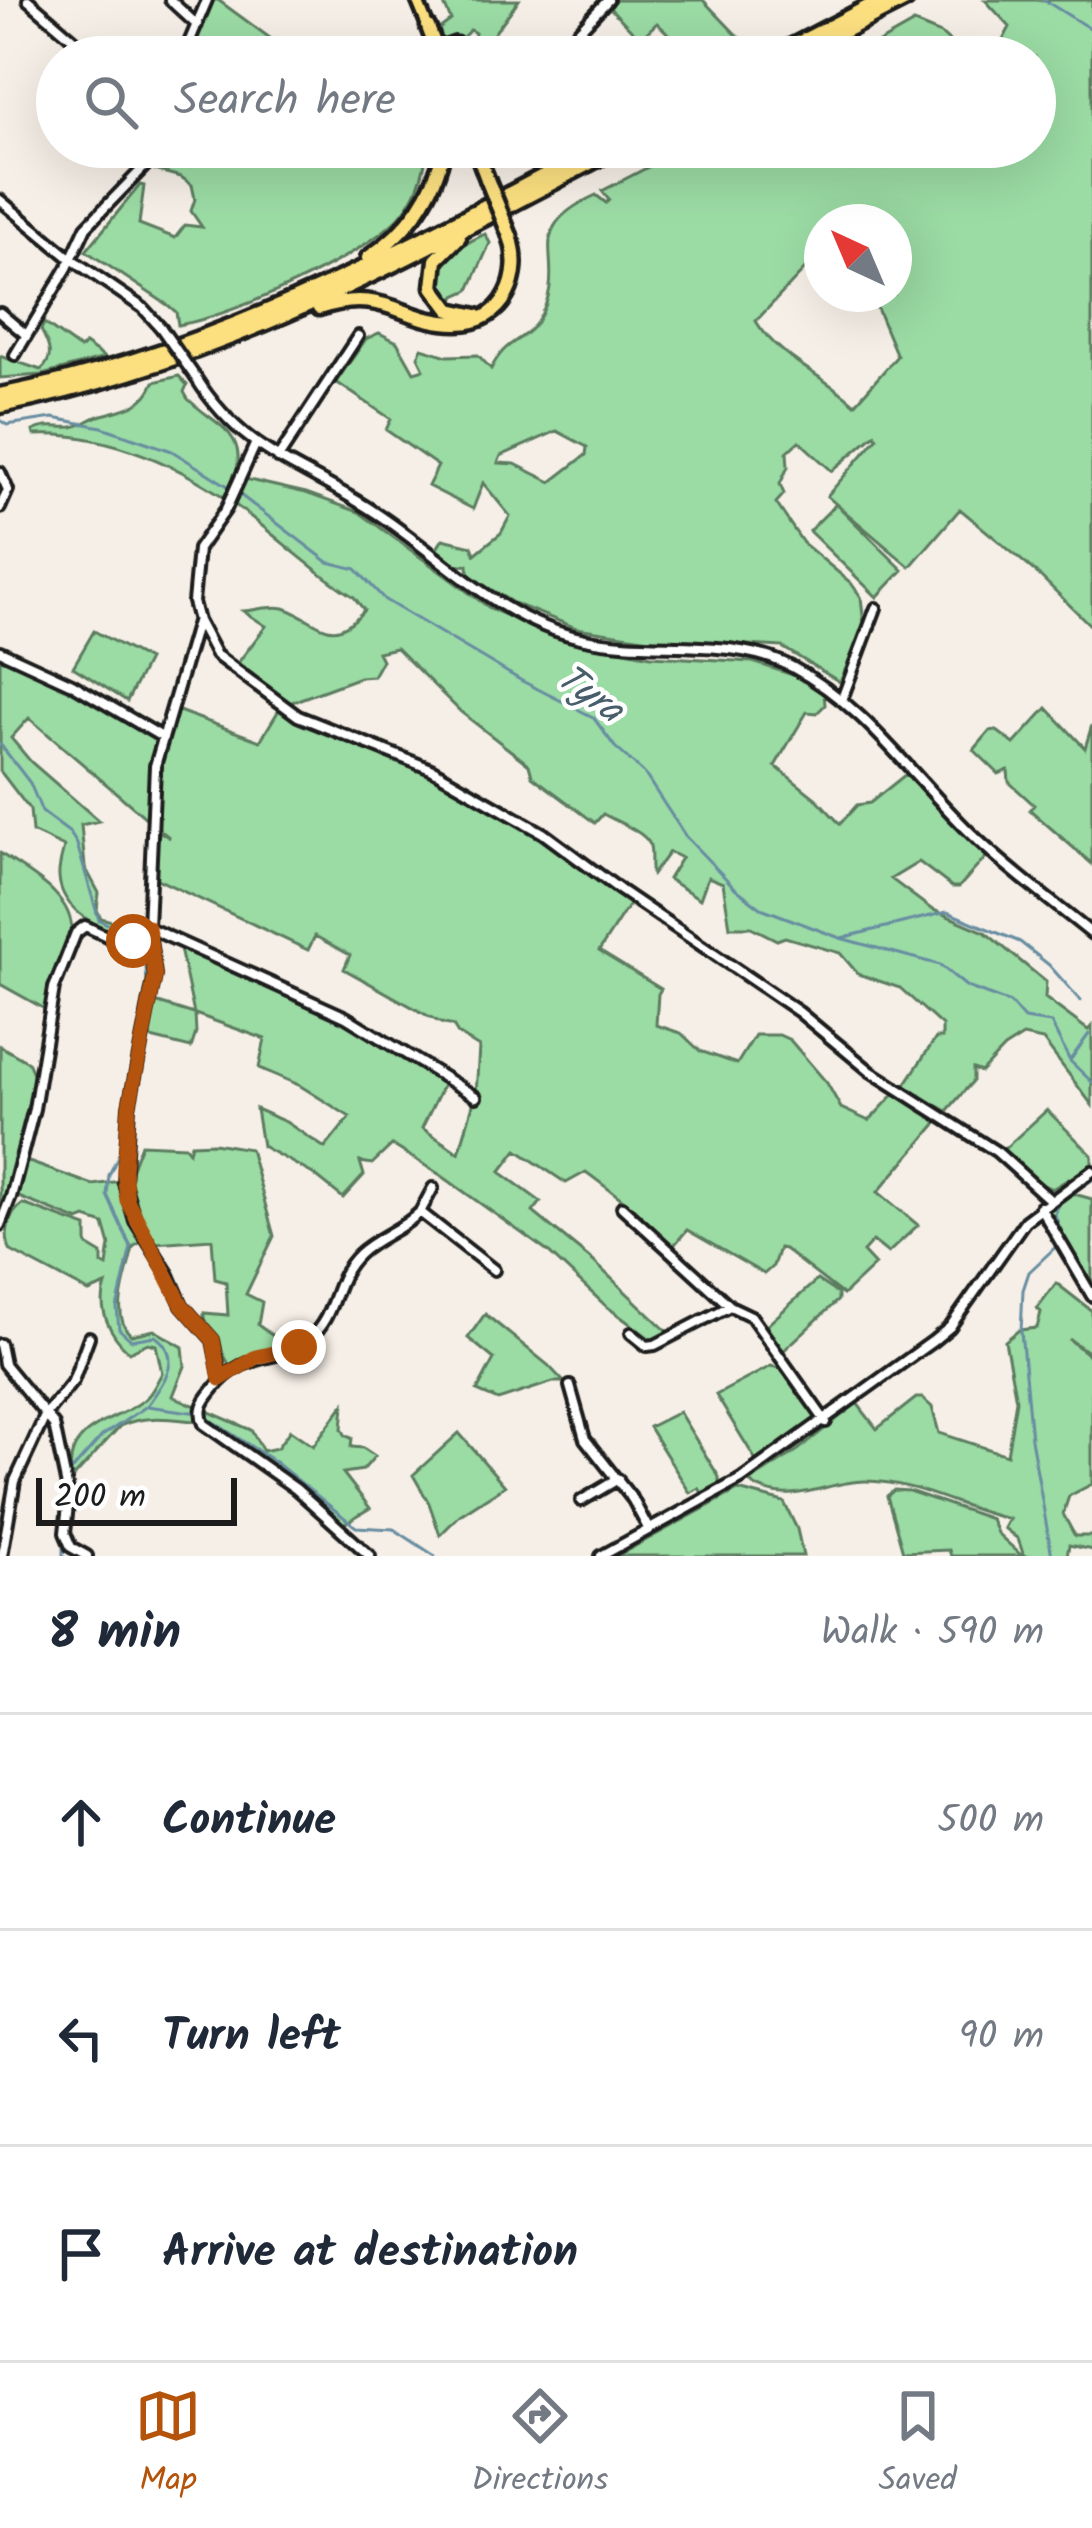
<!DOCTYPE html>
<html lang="en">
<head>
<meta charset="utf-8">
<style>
	body { margin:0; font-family:Kalam,sans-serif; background:#f2f2f3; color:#1f2937 }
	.compass { position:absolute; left:804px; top:204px; width:108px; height:108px; border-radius:50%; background:#fff; box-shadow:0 12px 48px #0002; rotate:316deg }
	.scale { position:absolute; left:36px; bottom:30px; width:201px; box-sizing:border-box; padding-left:12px; border:6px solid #1c1c1c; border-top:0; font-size:33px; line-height:42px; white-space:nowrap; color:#1c1c1c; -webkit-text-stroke:9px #fff; paint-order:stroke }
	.stop { position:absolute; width:36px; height:36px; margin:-27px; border:9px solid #b45309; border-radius:50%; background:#fff }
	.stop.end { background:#b45309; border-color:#fff; box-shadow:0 3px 12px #0008 }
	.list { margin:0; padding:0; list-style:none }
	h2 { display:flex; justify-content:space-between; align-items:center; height:156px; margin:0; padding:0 48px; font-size:51px }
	h2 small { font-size:39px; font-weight:400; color:#747a83 }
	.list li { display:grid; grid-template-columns:78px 1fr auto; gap:36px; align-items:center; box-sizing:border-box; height:216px; padding:0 48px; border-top:3px solid #e0e1e3 }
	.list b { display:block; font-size:45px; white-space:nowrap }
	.list em { font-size:39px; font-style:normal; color:#747a83 }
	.icon { flex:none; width:66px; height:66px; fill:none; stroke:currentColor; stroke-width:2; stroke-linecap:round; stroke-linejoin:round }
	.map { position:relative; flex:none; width:1092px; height:1556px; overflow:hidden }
	.search { position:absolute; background:#fff; box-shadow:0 12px 48px #0002; left:36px; right:36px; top:36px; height:132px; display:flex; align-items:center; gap:30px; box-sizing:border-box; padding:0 42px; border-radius:66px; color:#747a83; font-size:45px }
	.sheet { height:804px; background:#fff }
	nav { display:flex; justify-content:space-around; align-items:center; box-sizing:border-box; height:168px; border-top:3px solid #e0e1e3; background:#fff; font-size:33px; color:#747a83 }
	nav a { display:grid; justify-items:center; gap:6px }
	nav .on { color:#b45309 }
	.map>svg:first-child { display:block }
	.green { fill:#9bdba4; stroke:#5c7c60; stroke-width:3; fill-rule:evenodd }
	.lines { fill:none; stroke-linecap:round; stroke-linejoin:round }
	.stream { stroke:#678da1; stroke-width:3 }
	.minor-casing { stroke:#1c1c1c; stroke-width:16 }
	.major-casing { stroke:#1c1c1c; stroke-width:18 }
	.highway-casing { stroke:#1c1c1c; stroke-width:21 }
	.minor { stroke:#fff; stroke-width:8 }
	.major { stroke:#fce080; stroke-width:9 }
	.highway { stroke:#fce080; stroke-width:12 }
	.minor-bridge-casing { stroke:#1c1c1c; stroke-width:16; stroke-linecap:butt }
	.highway-bridge-casing { stroke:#1c1c1c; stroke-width:21; stroke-linecap:butt }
	.minor-bridge { stroke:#fff; stroke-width:8 }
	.highway-bridge { stroke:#fce080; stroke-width:12 }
	.route { stroke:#b45309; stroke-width:15 }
	.labels { text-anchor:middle; stroke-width:9; stroke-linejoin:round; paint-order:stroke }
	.water-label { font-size:39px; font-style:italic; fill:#485e6a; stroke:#fff }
</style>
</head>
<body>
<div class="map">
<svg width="1092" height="1556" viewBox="0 0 1092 1556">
	<rect width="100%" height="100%" fill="#f6efe7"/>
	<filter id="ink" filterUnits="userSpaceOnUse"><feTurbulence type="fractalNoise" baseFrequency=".00833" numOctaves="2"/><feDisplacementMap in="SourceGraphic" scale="24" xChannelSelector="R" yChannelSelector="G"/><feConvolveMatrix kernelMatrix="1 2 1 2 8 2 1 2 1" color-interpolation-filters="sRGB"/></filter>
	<g filter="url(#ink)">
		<!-- green -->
		<path class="green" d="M 210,0 L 218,0 L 296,57 L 186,57 L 203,24 Z
			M 442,0 L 519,0 L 484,47 L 474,40 L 475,33 L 470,30 L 461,39 L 443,40 L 439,29 L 451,20 Z
			M 616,0 L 703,0 L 750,49 L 736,57 L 692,57 L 657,23 L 640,39 L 609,7 Z
			M 985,0 L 1092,0 L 1092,627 L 1038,574 L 960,509 L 910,567 L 837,505 L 903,570 L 877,597 L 809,531 L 836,504 L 827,496 L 877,438 L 875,434 L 832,471 L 799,441 L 787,452 L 788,467 L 780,484 L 784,494 L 776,503 L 803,543 L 851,583 L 861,597 L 864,625 L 840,682 L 782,647 L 650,639 L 576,628 L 513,603 L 469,576 L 468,565 L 456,566 L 436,550 L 443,539 L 472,546 L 475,554 L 501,533 L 510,516 L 483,483 L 473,509 L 428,486 L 438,466 L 386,430 L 391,419 L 336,382 L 366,339 L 379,333 L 397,342 L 414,372 L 424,369 L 418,357 L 422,348 L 447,356 L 478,355 L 491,369 C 507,337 524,342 537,322 C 575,260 513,233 596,195 L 606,203 L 609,200 L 602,191 L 687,147 L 1035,147 L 1035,57 L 1008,55 L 1001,44 L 1010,27 ZM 870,220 L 894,222 L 894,236 L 903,242 L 894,254 L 894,294 L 871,294 L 897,356 L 855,404 C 826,377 777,357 756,321 L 822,251 L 822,222 ZM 557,431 L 587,447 L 586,455 L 551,482 L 515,464 L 498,463 L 501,456 Z
			M 914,23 L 941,34 L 967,57 L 854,57 Z
			M 218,147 L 427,147 C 425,172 417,196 401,215 C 366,256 231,317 178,325 L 176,312 L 169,306 L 86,251 L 140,185 L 144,186 L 139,224 L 175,238 L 185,225 L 202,227 L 191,211 L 195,199 L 192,185 L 181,177 L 158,171 Z
			M 485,234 L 490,243 L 469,290 L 456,296 L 452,305 L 439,282 C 441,254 462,245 485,234 Z
			M 44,323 L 80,349 L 85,344 L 105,358 L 42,375 L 0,378 L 0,356 L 41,370 C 55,358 49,345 41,330 Z
			M 179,376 L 187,385 L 184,392 L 188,399 C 217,427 247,431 236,477 L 306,493 L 359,512 L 491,609 L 563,639 L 651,656 L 753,662 L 793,675 L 824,693 L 825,705 L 817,713 L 807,712 L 775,766 L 818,800 L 840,824 L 857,805 L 870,803 L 906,774 L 987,856 L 959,887 L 952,887 L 919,862 L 891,879 L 931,909 L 985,932 L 1046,982 L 1045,998 L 1088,1030 L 1092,1026 L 1092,1105 L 1043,1040 L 1023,1036 L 1004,1048 L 981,1072 L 973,1069 L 973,1081 L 947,1111 L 904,1086 L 936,1038 L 942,1038 L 942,1026 L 900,988 L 858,974 L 840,953 L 785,937 L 777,940 L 751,927 L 730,927 L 723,883 L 708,877 L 700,899 L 668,879 L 681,858 L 669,852 L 652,875 C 649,865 653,851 649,843 C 643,831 615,821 603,814 L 595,823 L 532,776 L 529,765 L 461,712 L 396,648 L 378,652 L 382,660 L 373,676 L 360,677 L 284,705 L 234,668 L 266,626 L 243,611 C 256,610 273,605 284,608 C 320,620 330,649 364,610 L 354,597 C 314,572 280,539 242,510 C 185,467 107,431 34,435 L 33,431 C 47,424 57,428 72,427 C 82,426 89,419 99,416 C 122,409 144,408 154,382 Z
			M 94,631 L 148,660 L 127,701 L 73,667 Z
			M 0,653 L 68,683 L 156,739 L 147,819 L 29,718 L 11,738 L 31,762 L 99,821 L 81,825 L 85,867 L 99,893 L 97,910 L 101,918 L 140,929 L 130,937 C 101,931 61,911 59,877 C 58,868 62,856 64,847 L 32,832 L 30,810 L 0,771 Z
			M 1047,708 L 1085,748 L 1092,725 L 1092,864 L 1030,810 L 1034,805 L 1009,782 L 1008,770 L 999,774 L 974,750 L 990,731 L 996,730 L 1014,744 Z
			M 176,710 L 260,741 L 279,710 C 369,751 467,783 549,840 C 578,860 600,885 630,903 L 599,951 L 661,989 L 658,994 L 656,1025 L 681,1033 L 700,1051 L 737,1064 L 755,1035 L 779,1035 L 790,1040 L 827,1083 L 841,1108 L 869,1121 L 898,1090 L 942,1117 L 878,1192 L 918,1225 L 888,1253 L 873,1241 L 863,1252 L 875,1265 L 843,1295 L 784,1249 L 779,1248 L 773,1266 L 764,1274 L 687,1230 L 670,1250 L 630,1205 L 586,1172 L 566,1183 L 517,1150 L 500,1172 L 541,1202 L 533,1212 L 593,1261 L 670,1334 L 652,1340 L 606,1306 L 548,1252 L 442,1176 L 392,1145 L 372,1164 L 360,1162 L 364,1175 L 343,1198 L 313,1174 L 262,1146 L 256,1109 L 286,1122 L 325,1148 L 350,1117 L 299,1085 L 259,1068 L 265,1039 L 195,1014 L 196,1033 L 191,1048 L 151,1038 L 148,1028 L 155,1002 L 194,1014 L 179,944 L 331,1013 L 445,1081 L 422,1128 L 459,1153 L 476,1094 L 479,1047 L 458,1034 L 453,1026 L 441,1023 L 344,969 L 350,955 L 315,936 L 308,950 L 155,878 L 155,829 L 170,838 L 155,826 L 155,819 L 160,756 Z
			M 0,853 C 28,873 73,894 72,933 L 45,1009 L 0,984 Z
			M 0,1046 L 28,1062 L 35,1078 L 0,1213 Z
			M 1047,1110 L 1092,1155 L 1092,1165 L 1052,1189 L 1035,1181 L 1002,1151 Z
			M 214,1143 L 250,1149 L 274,1236 L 246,1294 L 262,1302 L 258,1325 L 288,1347 L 256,1352 L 231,1368 L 204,1319 L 204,1313 L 228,1315 L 226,1282 L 215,1279 L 212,1239 L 154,1243 L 132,1205 L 135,1198 L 131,1194 L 129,1198 L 127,1181 L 141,1144 L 185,1146 L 189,1151 L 191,1144 Z
			M 26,1161 L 93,1185 L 120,1181 L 122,1199 L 141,1242 L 133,1247 C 128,1274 109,1315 131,1335 L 154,1330 L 183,1347 L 185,1366 L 173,1396 L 251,1430 L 263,1451 L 277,1448 L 290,1430 L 313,1446 L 344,1404 L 342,1429 L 346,1436 L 352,1438 L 351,1447 L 363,1448 L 375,1456 L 363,1470 L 343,1473 L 370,1508 L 342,1525 L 205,1422 C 177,1420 146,1413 120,1426 L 72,1479 C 60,1424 121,1422 146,1398 C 153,1392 157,1381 162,1373 L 156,1345 L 148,1343 L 129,1352 C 110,1335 97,1310 106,1285 L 89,1292 L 11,1251 C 3,1236 8,1214 23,1204 L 87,1227 L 87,1245 L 102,1254 L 102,1264 L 107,1266 L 110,1245 L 104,1224 L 86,1218 L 79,1221 L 16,1196 Z
			M 1067,1192 L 1092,1199 L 1092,1300 L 1047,1207 Z
			M 817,1280 L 838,1294 L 838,1300 L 780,1354 L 763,1329 Z
			M 1056,1283 L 1092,1311 L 1092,1355 L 1069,1339 L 1092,1358 L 1092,1484 L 1069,1496 L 1063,1514 L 1075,1536 L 1092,1536 L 1092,1550 L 1069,1545 L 1067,1556 L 1024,1556 L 1018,1539 L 1004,1528 L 1009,1519 C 961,1509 917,1481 865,1481 C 825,1481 787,1510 749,1482 L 798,1450 L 857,1403 L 877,1429 L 916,1398 L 922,1398 L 932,1407 L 939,1433 L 1007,1455 L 1016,1400 L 1005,1341 L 1019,1330 L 1037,1328 L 1041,1312 L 1037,1308 Z
			M 485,1314 L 548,1365 L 564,1382 L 553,1382 L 498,1400 L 477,1391 L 494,1359 L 468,1338 Z
			M 771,1366 L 783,1369 L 817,1419 L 813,1426 L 757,1462 L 716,1395 Z
			M 679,1412 L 719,1477 L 719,1485 L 703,1495 L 699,1488 L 690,1493 L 649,1427 Z
			M 459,1433 L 505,1486 L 460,1515 L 440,1535 L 429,1503 L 413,1475 Z
			M 738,1490 L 784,1502 L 797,1529 L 803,1556 L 617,1556 Z
			M 894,1490 L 909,1491 L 991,1519 L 997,1533 L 1022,1556 L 951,1556 L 949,1550 L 903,1552 L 887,1496 Z"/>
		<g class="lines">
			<!-- stream -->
			<path class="stream" d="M 1044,0 L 1092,30
				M 0,420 L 7,425 L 53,418 L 102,427 L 172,451 L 231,488 L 328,562 L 356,569 L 385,600 L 522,681 L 593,717 L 615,747 L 644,773 L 686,837 L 735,888 L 761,908 L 840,938 L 940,965 L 967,987 L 1010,1003 L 1024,1019 L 1051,1023 L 1070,1061 L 1092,1082
				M 0,744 L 30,783 L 42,812 L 70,833 L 77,844 L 99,920 L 135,937 L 145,955 L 147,982 L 126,1095 L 121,1150 L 109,1175 L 107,1195 L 131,1247 L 117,1308 L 119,1329 L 131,1340 L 155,1336 C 185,1357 163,1383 147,1406 L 198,1413
				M 841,938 L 947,912 L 1020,942 L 1049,965 L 1081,1001
				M 1071,1059 L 1089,1034
				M 206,1417 L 275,1462 L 356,1527 L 394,1529 L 435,1556
				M 66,1477 L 102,1436 L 147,1406
				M 63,1524 L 63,1486
				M 63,1556 L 63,1540
				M 1052,1556 L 1031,1439 L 1021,1331 L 1023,1290 L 1029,1272 L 1064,1239 L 1055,1215 L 1058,1203 L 1092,1180"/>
			<!-- minor casing -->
			<g class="minor-casing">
				<path id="minor" d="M 28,0 L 94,57
					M 170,0 L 197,25
					M 183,57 L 207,0
					M 415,57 L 455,42 L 466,46 L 475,57
					M 554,57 L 608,0
					M 131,147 L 149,162
					M 0,200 L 70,258 L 143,308 L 161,328
					M 0,313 L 25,334
					M 15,355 L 67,268 L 86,227 L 149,162 L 188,147
					M 196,378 C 246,457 305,465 376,513 C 446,559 500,622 585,639 C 652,653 731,635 792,667 C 870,708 916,783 979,841 C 1014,874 1054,903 1092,934
					M 255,445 L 226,509 L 198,549 L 193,602 L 198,621 L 216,655 L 298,716 L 431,769 L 543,833 L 620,890 L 799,1012 L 870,1071 L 997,1152 L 1049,1199
					M 278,458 L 358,336
					M 0,472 L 8,490 L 0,508
					M 197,622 L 155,766 L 148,927 L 155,975 L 129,1107 L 124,1183 L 135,1221 L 169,1275 L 182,1305 L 213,1340 L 221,1379
					M 0,651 L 72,684 L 162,737
					M 842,699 L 876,608
					M 149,928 L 346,1017 L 476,1097
					M 433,1188 L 420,1212 L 494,1270
					M 622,1207 L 730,1306
					M 1040,1207 L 1092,1296
					M 0,1225 L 11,1197 L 34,1109 L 54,988 L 76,933 L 85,926 L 115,940 L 133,941 L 147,928
					M 631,1333 L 647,1346 L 655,1345 L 730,1306 L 751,1316 L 826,1422
					M 0,1344 L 4,1364 L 54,1425 L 69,1496 L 65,1533 L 71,1547 L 87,1556
					M 570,1386 L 585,1439 L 633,1500 L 648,1528
					M 581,1501 L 618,1479
					M 2,1556 L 15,1481 L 46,1414 L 73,1381 L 89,1337
					M 370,1556 L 296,1489 L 204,1424 C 198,1410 203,1402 212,1391 C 245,1347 280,1365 308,1340 C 339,1312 331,1281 359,1254 C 377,1237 402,1230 420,1212
					M 601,1556 L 741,1479 L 933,1341 L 950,1327 L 1025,1221 L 1092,1171"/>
			</g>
			<!-- major casing -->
			<g class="major-casing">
				<path id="major" d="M 417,0 L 428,27"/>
			</g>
			<!-- highway casing -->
			<g class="highway-casing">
				<path id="highway" d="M 428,27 L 434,43
					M 771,57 L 881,0
					M 794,57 L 906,0
					M 475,147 L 487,179
					M 459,237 L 436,260 L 433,287 L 450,310 L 477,316
					M 368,258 C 408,231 435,195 444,147
					M 319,308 C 385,286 403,323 457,323 C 505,323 524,276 510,236
					M 0,395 C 221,351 401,250 598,147
					M 0,406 C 229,361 417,253 621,147"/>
			</g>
			<!-- minor -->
			<use href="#minor" class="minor"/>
			<!-- major -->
			<use href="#major" class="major"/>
			<!-- highway -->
			<use href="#highway" class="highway"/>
			<!-- minor-bridge casing -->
			<g class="minor-bridge-casing">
				<path id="minor-bridge" d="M 161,328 L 196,378"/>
			</g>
			<!-- highway-bridge casing -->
			<g class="highway-bridge-casing">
				<path id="highway-bridge" d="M 432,44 L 434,55
					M 487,179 L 510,236"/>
			</g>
			<!-- minor-bridge -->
			<use href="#minor-bridge" class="minor-bridge"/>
			<!-- highway-bridge -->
			<use href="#highway-bridge" class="highway-bridge"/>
		</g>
	</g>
	<g class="lines" filter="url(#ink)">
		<!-- route -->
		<path class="route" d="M 133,941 L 148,927 L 155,976 L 129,1107 L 124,1170 L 127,1200 L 182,1305 L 213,1340 L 220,1379 L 256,1357 L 299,1347"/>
	</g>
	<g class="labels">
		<!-- water labels -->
		<g class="water-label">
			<text transform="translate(591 692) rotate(36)" y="14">Tyra</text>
		</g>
	</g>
</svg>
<svg class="compass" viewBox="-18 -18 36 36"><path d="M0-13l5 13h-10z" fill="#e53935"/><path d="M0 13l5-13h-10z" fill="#747a83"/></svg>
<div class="scale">200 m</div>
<div class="stop" style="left:133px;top:941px"></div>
<div class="stop end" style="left:299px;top:1347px"></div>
<div class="search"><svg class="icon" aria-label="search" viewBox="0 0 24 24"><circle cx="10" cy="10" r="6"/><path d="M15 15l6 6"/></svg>Search here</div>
</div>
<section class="sheet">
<h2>8 min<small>Walk · 590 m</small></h2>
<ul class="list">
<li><svg class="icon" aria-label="ahead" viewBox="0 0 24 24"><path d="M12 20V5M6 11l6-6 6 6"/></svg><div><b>Continue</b></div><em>500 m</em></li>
<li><svg class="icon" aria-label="left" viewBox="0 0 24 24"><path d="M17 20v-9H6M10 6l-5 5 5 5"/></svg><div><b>Turn left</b></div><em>90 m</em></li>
<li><svg class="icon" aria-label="arrive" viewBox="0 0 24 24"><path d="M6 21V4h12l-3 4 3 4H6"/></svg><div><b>Arrive at destination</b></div></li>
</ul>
</section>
<nav>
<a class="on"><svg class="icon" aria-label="map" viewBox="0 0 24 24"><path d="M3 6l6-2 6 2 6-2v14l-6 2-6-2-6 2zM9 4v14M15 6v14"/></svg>Map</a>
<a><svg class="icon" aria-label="directions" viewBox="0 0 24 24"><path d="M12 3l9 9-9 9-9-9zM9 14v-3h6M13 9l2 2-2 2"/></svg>Directions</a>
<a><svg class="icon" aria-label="saved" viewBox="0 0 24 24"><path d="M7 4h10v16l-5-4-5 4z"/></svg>Saved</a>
</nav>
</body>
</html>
